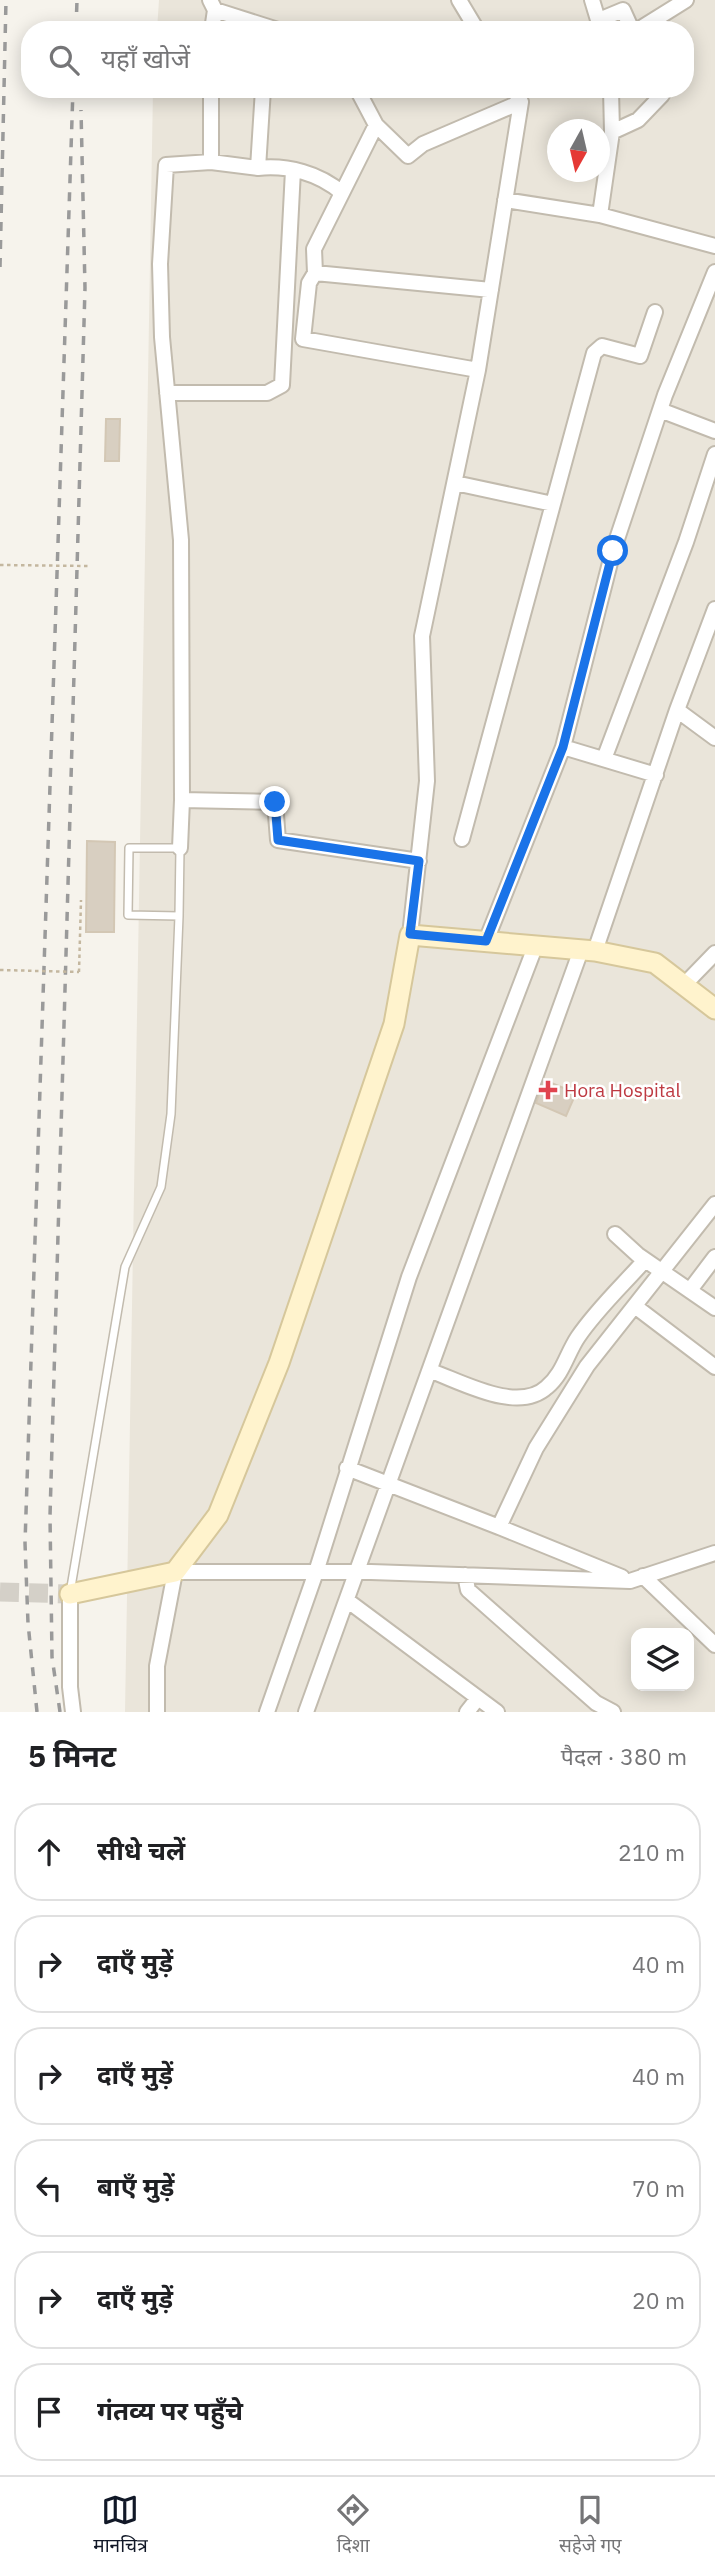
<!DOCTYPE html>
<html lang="hi">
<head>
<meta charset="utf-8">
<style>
	body { margin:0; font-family:"IBM Plex Sans","Noto Sans Devanagari",sans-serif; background:#f2f2f2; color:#202124 }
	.controls { position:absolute; right:21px; bottom:21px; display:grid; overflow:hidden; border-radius:14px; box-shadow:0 4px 18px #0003 }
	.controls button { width:63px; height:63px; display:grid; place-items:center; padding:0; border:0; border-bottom:2px solid #e0e0e0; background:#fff; color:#202124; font:35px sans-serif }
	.compass { position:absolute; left:547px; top:119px; width:63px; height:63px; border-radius:50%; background:#fff; box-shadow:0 4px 18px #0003; rotate:188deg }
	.stop { position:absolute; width:21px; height:21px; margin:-16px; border:5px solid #1a73e8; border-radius:50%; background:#fff }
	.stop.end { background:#1a73e8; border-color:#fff; box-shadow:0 2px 7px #0008 }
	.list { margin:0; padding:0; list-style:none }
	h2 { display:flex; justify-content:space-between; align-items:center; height:91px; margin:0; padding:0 28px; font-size:30px }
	h2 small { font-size:23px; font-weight:400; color:#757577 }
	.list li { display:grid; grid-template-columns:46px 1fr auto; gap:21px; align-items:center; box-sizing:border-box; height:98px; margin:0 14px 14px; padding:0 14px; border:2px solid #e0e0e0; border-radius:28px }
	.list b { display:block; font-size:26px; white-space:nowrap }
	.list em { font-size:23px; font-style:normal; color:#757577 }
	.icon { flex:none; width:38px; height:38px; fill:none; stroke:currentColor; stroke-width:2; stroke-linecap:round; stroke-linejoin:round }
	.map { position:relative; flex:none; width:715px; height:1712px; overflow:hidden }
	.search { position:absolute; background:#fff; box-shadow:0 4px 18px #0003; left:21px; right:21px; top:21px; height:77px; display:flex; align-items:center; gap:18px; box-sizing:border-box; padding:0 24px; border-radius:28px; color:#757577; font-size:26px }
	.sheet { height:763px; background:#fff }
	nav { display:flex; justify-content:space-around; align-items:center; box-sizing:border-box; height:98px; border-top:2px solid #e0e0e0; background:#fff; font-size:19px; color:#757577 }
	nav a { display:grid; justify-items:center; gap:4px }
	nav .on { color:#111827 }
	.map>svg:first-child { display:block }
	.residential { fill:#eae5da; fill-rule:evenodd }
	.building { fill:#d8cfc1; stroke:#d3c7b4; stroke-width:2 }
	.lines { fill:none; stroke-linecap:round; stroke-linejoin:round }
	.secondary-tunnel { stroke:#d4d0c8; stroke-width:19; stroke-dasharray:19 10; stroke-linecap:butt }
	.lane-casing { stroke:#c2bbae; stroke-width:10 }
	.street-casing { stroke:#c2bbae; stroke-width:18 }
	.secondary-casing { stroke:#d6c79b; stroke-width:23 }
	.path { stroke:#c4b79f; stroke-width:2.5; stroke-dasharray:3.5 3.5; stroke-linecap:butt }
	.lane { stroke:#fff; stroke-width:7 }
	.street { stroke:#fff; stroke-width:14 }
	.secondary { stroke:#fff3cd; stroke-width:19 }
	.rail { stroke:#9a9a9a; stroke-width:3.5; stroke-dasharray:9 9; stroke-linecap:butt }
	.path-bridge { stroke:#c4b79f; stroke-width:2.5; stroke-dasharray:3.5 3.5; stroke-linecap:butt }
	.route { stroke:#1a73e8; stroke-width:9 }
	.health-dot { fill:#e0444e; stroke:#fff; stroke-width:2.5 }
	.labels { text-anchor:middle; stroke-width:5; stroke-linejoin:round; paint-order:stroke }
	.health-label { font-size:19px; fill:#be3a42; stroke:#fff; text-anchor:start }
</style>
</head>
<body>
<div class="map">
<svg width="715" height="1712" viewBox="0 0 715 1712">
	<rect width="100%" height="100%" fill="#f6f3ec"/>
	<!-- residential -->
	<path class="residential" d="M 159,0 L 715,0 L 715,1712 L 125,1712 L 153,89 L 685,89 L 685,30 L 157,30 ZM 558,130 L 600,130 L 600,172 L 558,172 ZM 636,1633 L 689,1633 L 689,1686 L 636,1686 Z"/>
	<!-- building -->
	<path class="building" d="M 106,419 L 120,419 L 119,461 L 105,461 Z
		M 87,841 L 115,842 L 114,932 L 86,932 Z
		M 544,1080 L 576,1093 L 566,1116 L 536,1103 Z"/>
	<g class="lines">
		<!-- secondary-tunnel -->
		<path class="secondary-tunnel" d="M 0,1592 L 70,1594"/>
		<!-- lane casing -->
		<g class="lane-casing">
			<path id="lane" d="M 129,848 L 180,848 L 179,916 L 128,915 Z
				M 70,1593 L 125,1267 L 161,1187 L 171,1114 L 179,916"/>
		</g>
		<!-- street casing -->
		<g class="street-casing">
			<path id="street" d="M 210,0 L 215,10 L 212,30
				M 459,0 L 477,30
				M 592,0 L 601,30
				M 215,10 L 278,30
				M 599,20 L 623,10 L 632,30
				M 638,30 L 686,0
				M 357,89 L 376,125 L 408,156 L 423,144 L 521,102
				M 376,125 L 314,249 L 315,273 L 309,283 L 303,339 L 478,370
				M 612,132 L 638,120 L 662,95 L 660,89
				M 211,162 L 211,89
				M 258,168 C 288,165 319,173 342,193
				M 505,200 L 600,215 L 715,246
				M 600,215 L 612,132 L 611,89
				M 315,273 L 491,290
				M 167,393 L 267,393 L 282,385 L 293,170
				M 660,410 L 715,431
				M 455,483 L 553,504
				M 677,710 L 715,738
				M 563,747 L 656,775
				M 604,759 L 686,542 L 715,454
				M 182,800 L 181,540 L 162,337 L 160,264 L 166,165 L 211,162 L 258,168 L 263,89
				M 462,839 L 594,353 L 602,346 L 640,356 L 655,312
				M 180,848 L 182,800 L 275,802 L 278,840 L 419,861
				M 410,935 L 427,781 L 422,636 L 478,370 L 521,102 L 513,89
				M 486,941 L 563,747 L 613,551 L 665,395 L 715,272
				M 595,951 L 677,710 L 715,609
				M 684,985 L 715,953
				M 615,1234 L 638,1255 L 715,1308
				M 690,1290 L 715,1257
				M 636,1307 L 715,1367
				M 431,1371 C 462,1382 518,1414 547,1387 C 563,1374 567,1353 578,1337 C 597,1309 623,1285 645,1260
				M 347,1468 L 499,1527 L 536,1448 L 587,1366 L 715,1204
				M 499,1527 L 622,1577
				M 465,1575 L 468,1590 L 596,1703 L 613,1712
				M 643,1576 L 715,1645
				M 70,1594 L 70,1687 L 73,1712
				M 348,1601 L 497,1712
				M 157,1712 L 157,1666 L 175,1572 L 371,1572 L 630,1581 L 715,1553
				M 267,1712 L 316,1572 L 409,1277 L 535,947
				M 306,1712 L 581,950
				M 467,1712 L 478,1698"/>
		</g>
		<!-- secondary casing -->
		<g class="secondary-casing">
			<path id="secondary" d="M 70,1594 L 175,1572 L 218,1515 L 279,1363 L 394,1024 L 410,935 L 595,951 L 655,963 L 715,1009"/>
		</g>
		<!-- path -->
		<path class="path" d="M 79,972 L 81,900"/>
		<!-- lane -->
		<use href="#lane" class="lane"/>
		<!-- street -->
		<use href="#street" class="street"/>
		<!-- secondary -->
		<use href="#secondary" class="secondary"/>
		<!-- rail -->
		<path class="rail" d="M 76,30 L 77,0
			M 0,267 L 6,0
			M 37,1712 L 28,1623 L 25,1543 L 73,89
			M 60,1712 L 52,1657 L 50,1516 L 85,288 L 81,110"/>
		<!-- path-bridge -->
		<path class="path-bridge" d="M 0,565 L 88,566
			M 0,970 L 79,972"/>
	</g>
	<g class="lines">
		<!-- route -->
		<path class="route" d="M 275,802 L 278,840 L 419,861 L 410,934 L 486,941 L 563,747 L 613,551"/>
	</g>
	<!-- markers -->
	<path class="health-dot" d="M544.5 1079.5h7v7h7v7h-7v7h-7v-7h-7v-7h7z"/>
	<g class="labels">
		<!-- health labels -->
		<g class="health-label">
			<text x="564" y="1097">Hora Hospital</text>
		</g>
	</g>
</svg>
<div class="controls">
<button><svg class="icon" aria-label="layers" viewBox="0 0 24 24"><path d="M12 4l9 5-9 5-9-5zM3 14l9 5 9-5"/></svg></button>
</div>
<svg class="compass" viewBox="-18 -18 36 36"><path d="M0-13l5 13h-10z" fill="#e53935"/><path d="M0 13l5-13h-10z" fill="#757577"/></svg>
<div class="stop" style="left:613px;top:551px"></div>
<div class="stop end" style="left:275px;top:802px"></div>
<div class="search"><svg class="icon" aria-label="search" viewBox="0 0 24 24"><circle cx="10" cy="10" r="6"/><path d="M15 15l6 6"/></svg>यहाँ खोजें</div>
</div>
<section class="sheet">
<h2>5 मिनट<small>पैदल · 380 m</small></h2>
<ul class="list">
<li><svg class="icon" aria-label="ahead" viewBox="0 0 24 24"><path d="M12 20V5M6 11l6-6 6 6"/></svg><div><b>सीधे चलें</b></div><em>210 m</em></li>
<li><svg class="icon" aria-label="right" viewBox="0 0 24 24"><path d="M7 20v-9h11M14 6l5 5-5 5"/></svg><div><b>दाएँ मुड़ें</b></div><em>40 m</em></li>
<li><svg class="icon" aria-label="right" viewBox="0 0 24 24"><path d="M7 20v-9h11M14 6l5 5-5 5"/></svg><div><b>दाएँ मुड़ें</b></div><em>40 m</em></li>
<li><svg class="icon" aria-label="left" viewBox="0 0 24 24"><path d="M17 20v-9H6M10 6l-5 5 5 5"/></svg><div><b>बाएँ मुड़ें</b></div><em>70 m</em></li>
<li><svg class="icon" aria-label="right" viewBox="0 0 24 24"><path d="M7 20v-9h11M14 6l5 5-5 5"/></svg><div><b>दाएँ मुड़ें</b></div><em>20 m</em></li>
<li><svg class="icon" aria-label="arrive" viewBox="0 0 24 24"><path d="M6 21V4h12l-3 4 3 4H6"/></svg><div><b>गंतव्य पर पहुँचे</b></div></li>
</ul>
</section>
<nav>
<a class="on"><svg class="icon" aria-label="map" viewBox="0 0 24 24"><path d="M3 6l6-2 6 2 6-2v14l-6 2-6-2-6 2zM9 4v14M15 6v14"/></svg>मानचित्र</a>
<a><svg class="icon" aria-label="directions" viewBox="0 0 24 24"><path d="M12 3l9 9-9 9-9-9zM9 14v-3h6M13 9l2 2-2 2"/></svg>दिशा</a>
<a><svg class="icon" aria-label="saved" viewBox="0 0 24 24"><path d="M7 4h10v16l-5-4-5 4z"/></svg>सहेजे गए</a>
</nav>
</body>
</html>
